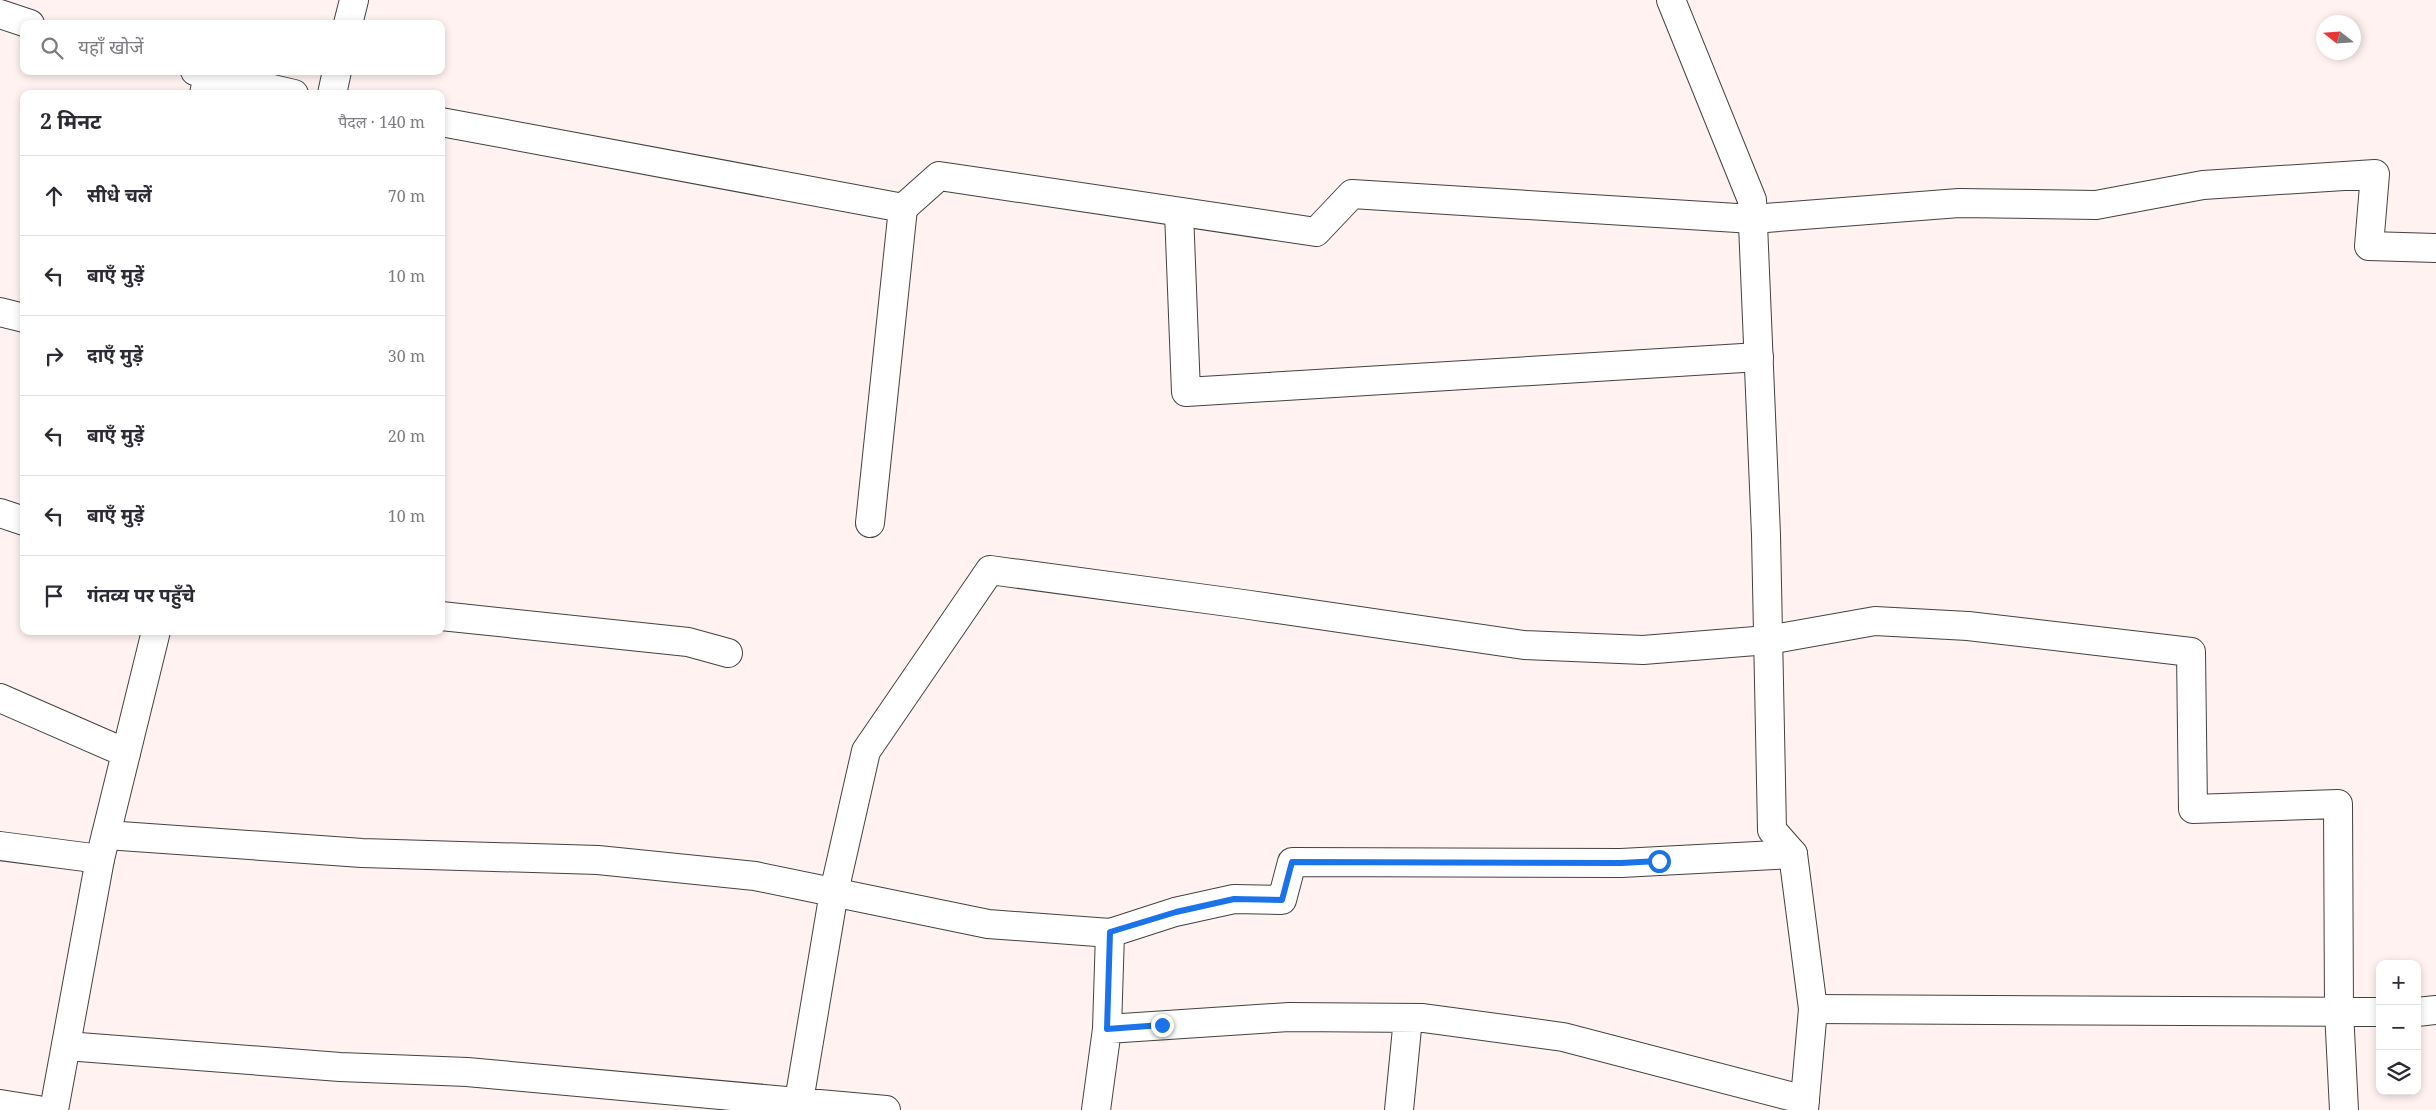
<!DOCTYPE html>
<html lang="hi">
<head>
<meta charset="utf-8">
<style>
	body { margin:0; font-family:"Noto Serif","Noto Sans Devanagari",serif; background:#f2f2f3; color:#2b2b33 }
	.controls { position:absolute; right:15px; bottom:15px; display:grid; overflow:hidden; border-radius:10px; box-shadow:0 2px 8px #0003 }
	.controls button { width:45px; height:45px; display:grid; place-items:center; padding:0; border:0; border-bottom:1px solid #e1e1e2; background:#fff; color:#2b2b33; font:25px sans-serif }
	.compass { position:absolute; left:2316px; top:15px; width:45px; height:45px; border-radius:50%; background:#fff; box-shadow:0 2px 8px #0003; rotate:287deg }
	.stop { position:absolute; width:15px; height:15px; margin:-11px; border:4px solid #1a73e8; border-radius:50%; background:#fff }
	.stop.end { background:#1a73e8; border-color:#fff; box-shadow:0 1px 5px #0008 }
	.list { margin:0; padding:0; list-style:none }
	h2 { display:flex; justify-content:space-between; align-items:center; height:65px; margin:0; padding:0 20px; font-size:21px }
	h2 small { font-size:16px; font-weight:400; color:#7c7c81 }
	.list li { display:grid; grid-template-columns:32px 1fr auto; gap:15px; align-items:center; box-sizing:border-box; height:80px; padding:0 20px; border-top:1px solid #e1e1e2 }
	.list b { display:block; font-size:19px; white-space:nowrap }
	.list em { font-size:16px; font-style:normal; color:#7c7c81 }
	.icon { flex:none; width:28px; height:28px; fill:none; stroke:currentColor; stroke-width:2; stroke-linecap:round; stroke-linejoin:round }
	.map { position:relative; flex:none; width:2436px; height:1110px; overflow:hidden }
	.search { position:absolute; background:#fff; box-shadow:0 2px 8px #0003; left:20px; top:20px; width:425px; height:55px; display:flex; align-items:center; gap:12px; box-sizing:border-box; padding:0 18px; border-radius:10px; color:#7c7c81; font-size:19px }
	.panel { position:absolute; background:#fff; box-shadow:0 2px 8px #0003; left:20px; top:90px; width:425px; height:545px; border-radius:10px }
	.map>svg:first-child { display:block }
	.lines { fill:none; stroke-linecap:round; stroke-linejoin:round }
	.minor-casing { stroke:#424242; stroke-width:30 }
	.tertiary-casing { stroke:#424242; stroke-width:30 }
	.minor { stroke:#fff; stroke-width:28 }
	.tertiary { stroke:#fff; stroke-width:28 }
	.route { stroke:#1a73e8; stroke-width:6 }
</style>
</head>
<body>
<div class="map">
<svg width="2436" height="1110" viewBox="0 0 2436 1110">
	<rect width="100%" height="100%" fill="#fff2f1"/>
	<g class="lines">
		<!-- minor casing -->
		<g class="minor-casing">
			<path id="minor" d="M 204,94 L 208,74
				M 1179,212 L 1186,392 L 1759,357
				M 1753,219 L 1959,203 L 2096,205 L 2203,185 L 2375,174 L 2369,246 L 2436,248
				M 0,312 L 24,318
				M 0,513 L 24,521
				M 870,523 L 903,208
				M 441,616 L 688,642 L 728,653
				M 0,698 L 126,753
				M 106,835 L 362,853 L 598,860 L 755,876 L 988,924 L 1110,933 L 1175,912 L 1234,899 L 1282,900 L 1292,862 L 1621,863 L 1793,854
				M 0,846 L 100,859
				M 1813,1009 L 2380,1012
				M 2417,1012 L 2436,1010
				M 1107,1029 L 1289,1017 L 1423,1018 L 1563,1037 L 1805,1100
				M 66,1046 L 340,1067 L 467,1072 L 886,1110
				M 799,1101 L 834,892 L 866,751 L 990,570 L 1243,604 L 1524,645 L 1643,650 L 1768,640 L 1875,621 L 1968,626 L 2191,652 L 2193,809 L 2338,804 L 2339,1011 L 2344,1110
				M 0,1104 L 38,1110
				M 1096,1110 L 1107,1029 L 1110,933
				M 1399,1110 L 1408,1018"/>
		</g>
		<!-- tertiary casing -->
		<g class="tertiary-casing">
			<path id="tertiary" d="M 1671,0 L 1752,200 L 1766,535 L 1772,830 L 1793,854 L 1813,1009 L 1804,1110
				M 0,14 L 30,24
				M 348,24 L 354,0
				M 195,71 L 294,94
				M 332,94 L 337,71
				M 441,122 L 903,208 L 939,176 L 1316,232 L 1352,194 L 1753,219
				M 54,1110 L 100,859 L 156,631"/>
		</g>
		<!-- minor -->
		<use href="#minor" class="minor"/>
		<!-- tertiary -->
		<use href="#tertiary" class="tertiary"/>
	</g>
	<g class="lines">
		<!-- route -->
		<path class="route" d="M 1162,1025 L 1107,1029 L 1110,932 L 1176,912 L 1234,899 L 1282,900 L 1292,862 L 1621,863 L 1659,861"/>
	</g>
</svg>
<div class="controls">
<button>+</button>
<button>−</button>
<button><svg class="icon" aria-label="layers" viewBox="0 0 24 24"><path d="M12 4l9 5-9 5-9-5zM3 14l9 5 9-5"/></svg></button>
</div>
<svg class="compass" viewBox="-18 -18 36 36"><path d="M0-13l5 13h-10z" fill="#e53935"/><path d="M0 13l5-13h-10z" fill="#7c7c81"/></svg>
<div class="stop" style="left:1659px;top:861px"></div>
<div class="stop end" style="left:1162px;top:1025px"></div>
<div class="search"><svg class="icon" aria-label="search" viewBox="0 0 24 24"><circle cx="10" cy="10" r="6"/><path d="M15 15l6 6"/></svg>यहाँ खोजें</div>
<section class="panel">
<h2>2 मिनट<small>पैदल · 140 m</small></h2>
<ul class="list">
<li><svg class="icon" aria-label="ahead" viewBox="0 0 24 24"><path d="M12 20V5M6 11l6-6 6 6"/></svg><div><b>सीधे चलें</b></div><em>70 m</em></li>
<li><svg class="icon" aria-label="left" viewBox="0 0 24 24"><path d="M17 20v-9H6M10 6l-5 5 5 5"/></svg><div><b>बाएँ मुड़ें</b></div><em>10 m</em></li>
<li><svg class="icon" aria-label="right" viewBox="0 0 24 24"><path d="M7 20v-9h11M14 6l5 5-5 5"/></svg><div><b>दाएँ मुड़ें</b></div><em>30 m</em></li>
<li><svg class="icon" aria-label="left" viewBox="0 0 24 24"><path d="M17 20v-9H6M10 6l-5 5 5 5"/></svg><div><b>बाएँ मुड़ें</b></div><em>20 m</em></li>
<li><svg class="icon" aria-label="left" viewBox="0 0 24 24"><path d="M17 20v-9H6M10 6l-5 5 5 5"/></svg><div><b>बाएँ मुड़ें</b></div><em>10 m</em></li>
<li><svg class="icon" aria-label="arrive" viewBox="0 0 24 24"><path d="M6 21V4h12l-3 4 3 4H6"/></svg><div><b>गंतव्य पर पहुँचे</b></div></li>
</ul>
</section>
</div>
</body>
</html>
